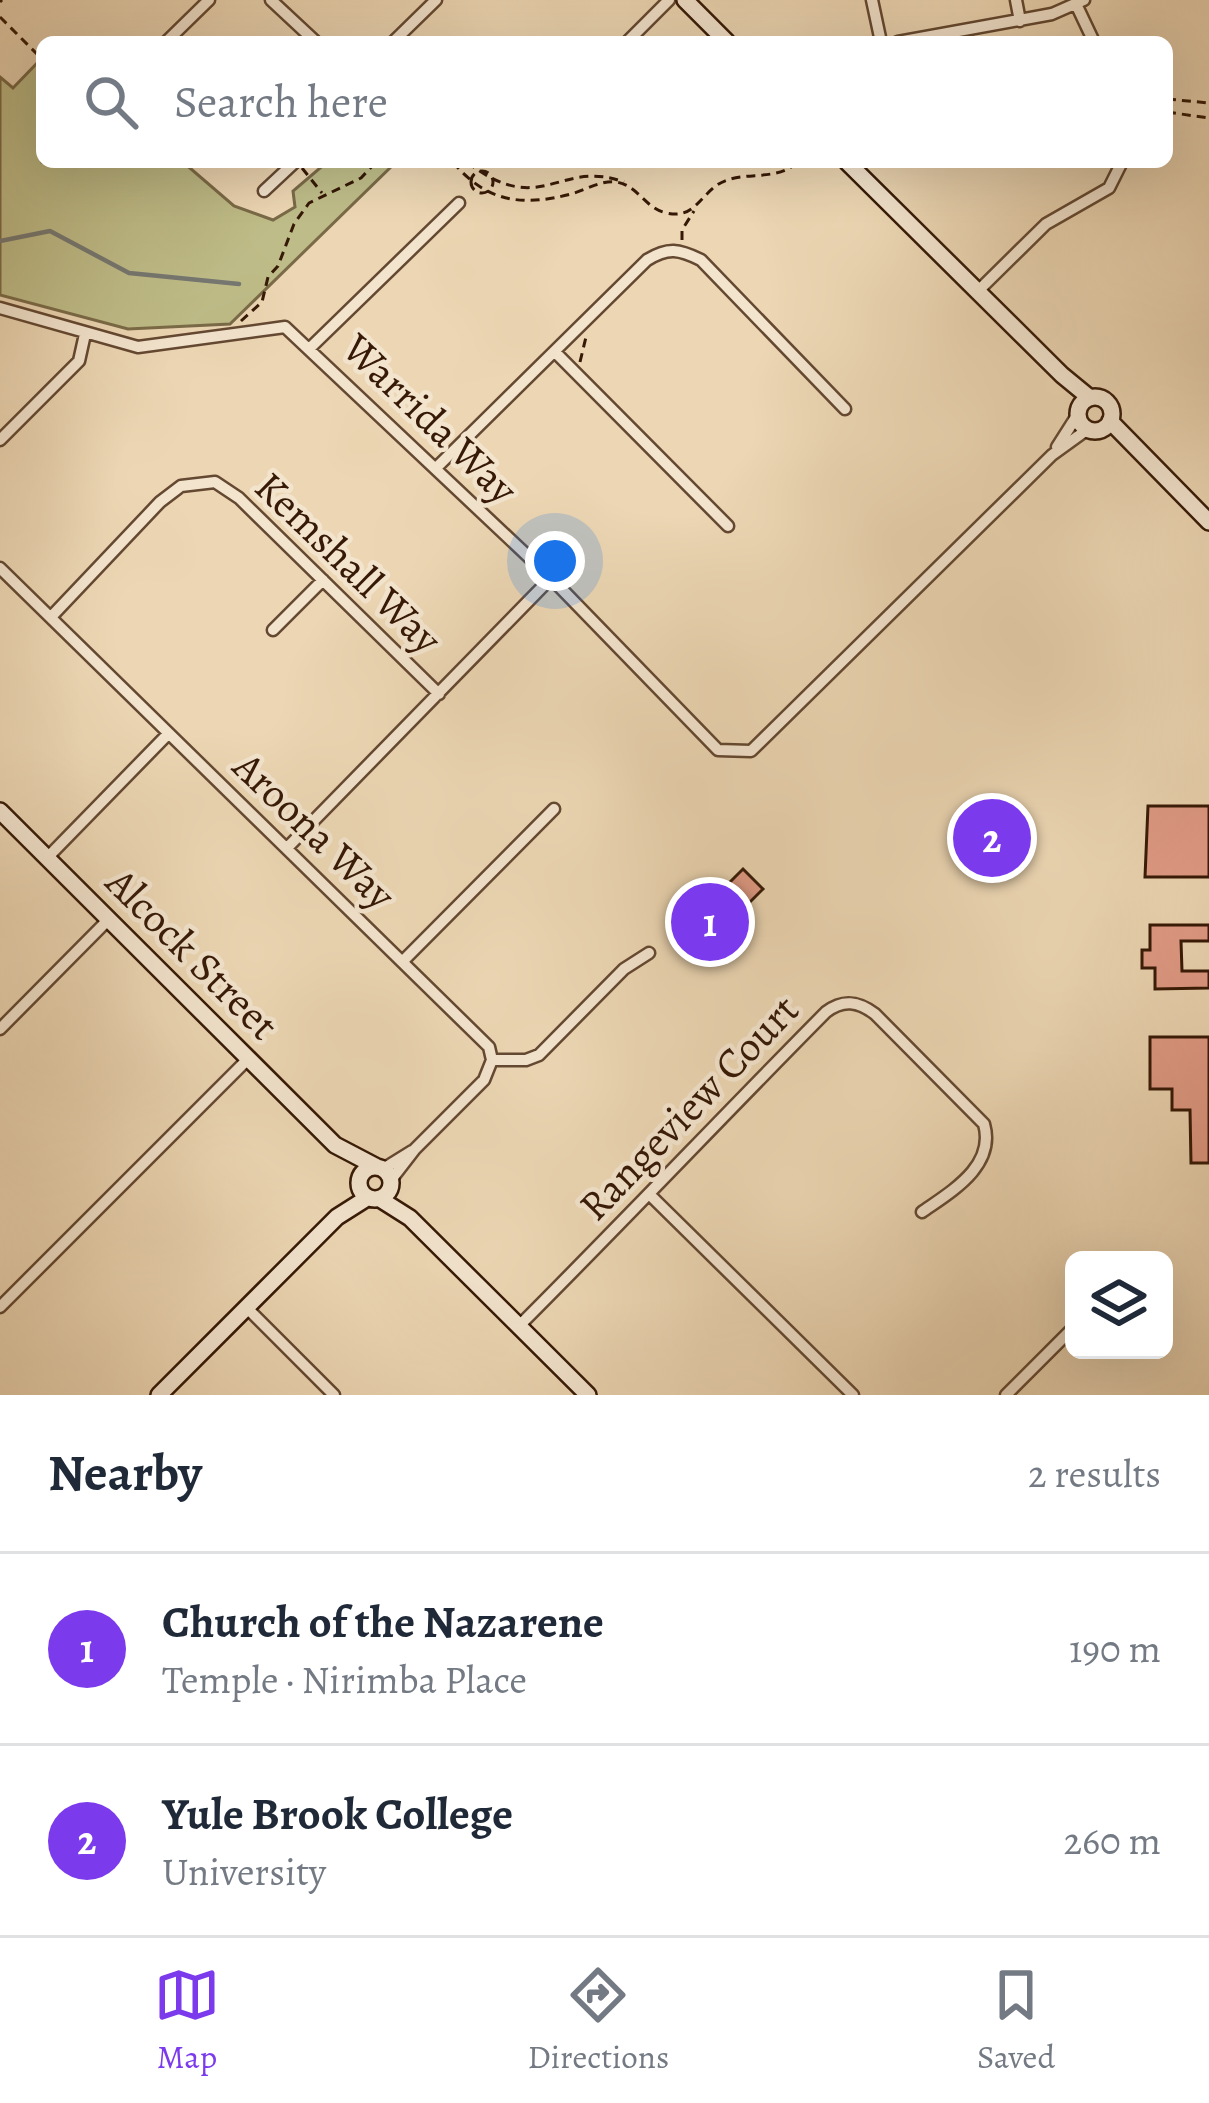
<!DOCTYPE html>
<html lang="en">
<head>
<meta charset="utf-8">
<style>
	body { margin:0; font-family:Alegreya,serif; background:#f2f2f3; color:#1f2937 }
	.controls { position:absolute; right:36px; bottom:36px; display:grid; overflow:hidden; border-radius:18px; box-shadow:0 12px 48px #0002 }
	.controls button { width:108px; height:108px; display:grid; place-items:center; padding:0; border:0; border-bottom:3px solid #e0e1e3; background:#fff; color:#1f2937; font:60px sans-serif }
	.you { position:absolute; left:555px; top:561px; width:42px; height:42px; margin:-30px; border:9px solid #fff; border-radius:50%; background:#1a73e8; box-shadow:0 0 0 18px #1a73e833 }
	.badge { display:grid; place-items:center; width:78px; height:78px; border-radius:50%; background:#7c3aed; color:#fff; font-size:39px; font-weight:700 }
	.pin { position:absolute; translate:-50% -50%; border:6px solid #fff; box-shadow:0 3px 12px #0006 }
	.list { margin:0; padding:0; list-style:none }
	h2 { display:flex; justify-content:space-between; align-items:center; height:156px; margin:0; padding:0 48px; font-size:51px }
	h2 small { font-size:39px; font-weight:400; color:#747a83 }
	.list li { display:grid; grid-template-columns:78px 1fr auto; gap:36px; align-items:center; box-sizing:border-box; height:192px; padding:0 48px; border-top:3px solid #e0e1e3 }
	.list b { display:block; font-size:45px; white-space:nowrap }
	.list p { margin:0; font-size:39px; white-space:nowrap; color:#747a83 }
	.list em { font-size:39px; font-style:normal; color:#747a83 }
	.icon { flex:none; width:66px; height:66px; fill:none; stroke:currentColor; stroke-width:2; stroke-linecap:round; stroke-linejoin:round }
	.map { position:relative; flex:none; width:1209px; height:1395px; overflow:hidden }
	.search { position:absolute; background:#fff; box-shadow:0 12px 48px #0002; left:36px; right:36px; top:36px; height:132px; display:flex; align-items:center; gap:30px; box-sizing:border-box; padding:0 42px; border-radius:18px; color:#747a83; font-size:45px }
	.sheet { height:540px; background:#fff }
	nav { display:flex; justify-content:space-around; align-items:center; box-sizing:border-box; height:168px; border-top:3px solid #e0e1e3; background:#fff; font-size:33px; color:#747a83 }
	nav a { display:grid; justify-items:center; gap:6px }
	nav .on { color:#7c3aed }
	.map>svg:first-child { display:block }
	.green { fill:#bebc88; stroke:#7a6a47; stroke-width:3 }
	.lines { fill:none; stroke-linecap:round; stroke-linejoin:round }
	.stream { stroke:#757771; stroke-width:4.5 }
	.building { fill:#e19b86; stroke:#361906; stroke-width:3 }
	.street-casing { stroke:#644831; stroke-width:15 }
	.secondary-casing { stroke:#361906; stroke-width:20 }
	.path { stroke:#361906; stroke-width:3; stroke-dasharray:9 6; stroke-linecap:butt }
	.street { stroke:#f3e4ce; stroke-width:10 }
	.secondary { stroke:#f3e4ce; stroke-width:15 }
	.labels { text-anchor:middle; stroke-width:9; stroke-linejoin:round; paint-order:stroke }
	.street-label { font-size:42px; fill:#361906; stroke:#f3e4ce }
</style>
</head>
<body>
<div class="map">
<svg width="1209" height="1395" viewBox="0 0 1209 1395">
	<rect width="100%" height="100%" fill="#ecd6b3"/>
	<filter id="stains"><feTurbulence type="fractalNoise" baseFrequency=".00167" numOctaves="4"/><feColorMatrix values="0 0 0 0 .2 0 0 0 0 .09 0 0 0 0 .02 0 0 0 .5 -.17"/></filter>
	<radialGradient id="worn" r=".72"><stop offset=".6" stop-color="#630" stop-opacity="0"/><stop offset="1" stop-color="#630" stop-opacity=".3"/></radialGradient>
	<!-- green -->
	<path class="green" d="M 42,58 L 42,162 L 183,162 L 234,206 L 273,220 L 295,207 L 293,191 L 327,162 L 396,162 L 230,324 L 128,329 L 0,295 L 0,77 L 13,88 Z"/>
	<g class="lines">
		<!-- stream -->
		<path class="stream" d="M 0,241 L 50,231 L 129,273 L 239,284"/>
	</g>
	<!-- building -->
	<path class="building" d="M 1148,806 L 1209,806 L 1209,877 L 1145,877 Z
		M 743,869 L 763,889 L 716,936 L 696,916 Z
		M 1150,925 L 1209,925 L 1209,941 L 1181,941 L 1182,971 L 1209,971 L 1209,988 L 1155,989 L 1155,968 L 1142,968 L 1142,950 L 1150,950 Z
		M 1150,1037 L 1209,1037 L 1209,1163 L 1191,1163 L 1190,1110 L 1172,1110 L 1172,1089 L 1150,1089 Z"/>
	<g class="lines">
		<!-- street casing -->
		<g class="street-casing">
			<path id="street" d="M 271,0 L 316,42
				M 872,0 L 881,42
				M 1016,0 L 1020,21
				M 1076,4 L 1094,42
				M 166,42 L 209,0
				M 393,42 L 436,0
				M 627,42 L 669,0
				M 898,42 L 1052,14 L 1084,0
				M 264,191 L 295,162
				M 978,291 L 1046,224 L 1109,188 L 1122,162
				M 0,308 L 138,347 L 285,327 L 551,578 L 718,750 L 751,751 L 1052,455 L 1088,429
				M 310,348 L 459,203
				M 555,352 L 728,526
				M 0,440 L 79,361 L 85,334
				M 1057,447 L 1078,414
				M 436,468 L 647,260 C 668,247 679,249 701,260 L 845,409
				M 0,568 L 489,1047 L 492,1060 L 484,1080 L 415,1149 L 391,1180
				M 51,617 L 160,502 L 181,486 L 215,482 L 239,498 L 439,694
				M 273,630 L 323,580
				M 287,848 L 551,578
				M 47,858 L 168,734
				M 403,961 L 554,809
				M 0,1029 L 108,920
				M 492,1060 L 526,1060 L 539,1055 L 624,969 L 649,953
				M 383,1169 L 412,1151
				M 649,1194 L 853,1395
				M 0,1307 L 248,1059
				M 246,1307 L 334,1395
				M 519,1326 C 623,1222 723,1116 826,1012 C 843,999 858,1001 875,1014 L 984,1124 C 996,1166 952,1191 922,1212
				M 1006,1395 L 1074,1327"/>
		</g>
		<!-- secondary casing -->
		<g class="secondary-casing">
			<path id="secondary" d="M 685,0 L 727,42
				M 847,162 L 1062,375 L 1090,398
				M1078 414a17 17 0 1 1 34 0a17 17 0 1 1-34 0Z
				M 1110,421 L 1209,522
				M 0,811 L 335,1145 L 377,1167
				M359 1183a16 16 0 1 1 32 0a16 16 0 1 1-32 0Z
				M 380,1199 L 410,1218 L 588,1395
				M 159,1395 L 337,1217 L 367,1198"/>
		</g>
		<!-- path -->
		<path class="path" d="M 0,2 L 2,0
			M 0,17 L 41,58
			M 1167,99 L 1209,103
			M 1167,112 L 1209,118
			M 453,162 C 486,202 522,207 571,194 C 586,190 601,180 616,182 C 637,185 644,206 663,212 C 692,221 698,199 717,185 C 741,169 777,183 797,162
			M 467,162 C 542,220 558,158 624,182
			M 302,168 L 322,193
			M471 182a11 11 0 1 1 22 0a11 11 0 1 1-22 0Z
			M 682,240 L 682,230 L 694,211
			M 241,321 L 262,302 L 268,277 L 278,266 L 294,224 L 309,203 L 361,178 L 376,162
			M 580,362 L 586,337"/>
		<!-- street -->
		<use href="#street" class="street"/>
		<!-- secondary -->
		<use href="#secondary" class="secondary"/>
	</g>
	<g class="labels">
		<!-- street labels -->
		<g class="street-label">
			<text transform="translate(431 418) rotate(44)" y="15">Warrida Way</text>
			<text transform="translate(349 562) rotate(44)" y="15">Kemshall Way</text>
			<text transform="translate(315 830) rotate(44)" y="15">Aroona Way</text>
			<text transform="translate(193 953) rotate(45)" y="15">Alcock Street</text>
			<text transform="translate(688 1107) rotate(-46)" y="15">Rangeview Court</text>
		</g>
	</g>
	<rect width="100%" height="100%" filter="url(#stains)"/>
	<rect width="100%" height="100%" fill="url(#worn)"/>
</svg>
<div class="controls">
<button><svg class="icon" aria-label="layers" viewBox="0 0 24 24"><path d="M12 4l9 5-9 5-9-5zM3 14l9 5 9-5"/></svg></button>
</div>
<div class="you"></div>
<div class="pin badge" style="left:710px;top:922px">1</div>
<div class="pin badge" style="left:992px;top:838px">2</div>
<div class="search"><svg class="icon" aria-label="search" viewBox="0 0 24 24"><circle cx="10" cy="10" r="6"/><path d="M15 15l6 6"/></svg>Search here</div>
</div>
<section class="sheet">
<h2>Nearby<small>2 results</small></h2>
<ul class="list">
<li><span class="badge">1</span><div><b>Church of the Nazarene</b><p>Temple · Nirimba Place</p></div><em>190 m</em></li>
<li><span class="badge">2</span><div><b>Yule Brook College</b><p>University</p></div><em>260 m</em></li>
</ul>
</section>
<nav>
<a class="on"><svg class="icon" aria-label="map" viewBox="0 0 24 24"><path d="M3 6l6-2 6 2 6-2v14l-6 2-6-2-6 2zM9 4v14M15 6v14"/></svg>Map</a>
<a><svg class="icon" aria-label="directions" viewBox="0 0 24 24"><path d="M12 3l9 9-9 9-9-9zM9 14v-3h6M13 9l2 2-2 2"/></svg>Directions</a>
<a><svg class="icon" aria-label="saved" viewBox="0 0 24 24"><path d="M7 4h10v16l-5-4-5 4z"/></svg>Saved</a>
</nav>
</body>
</html>
